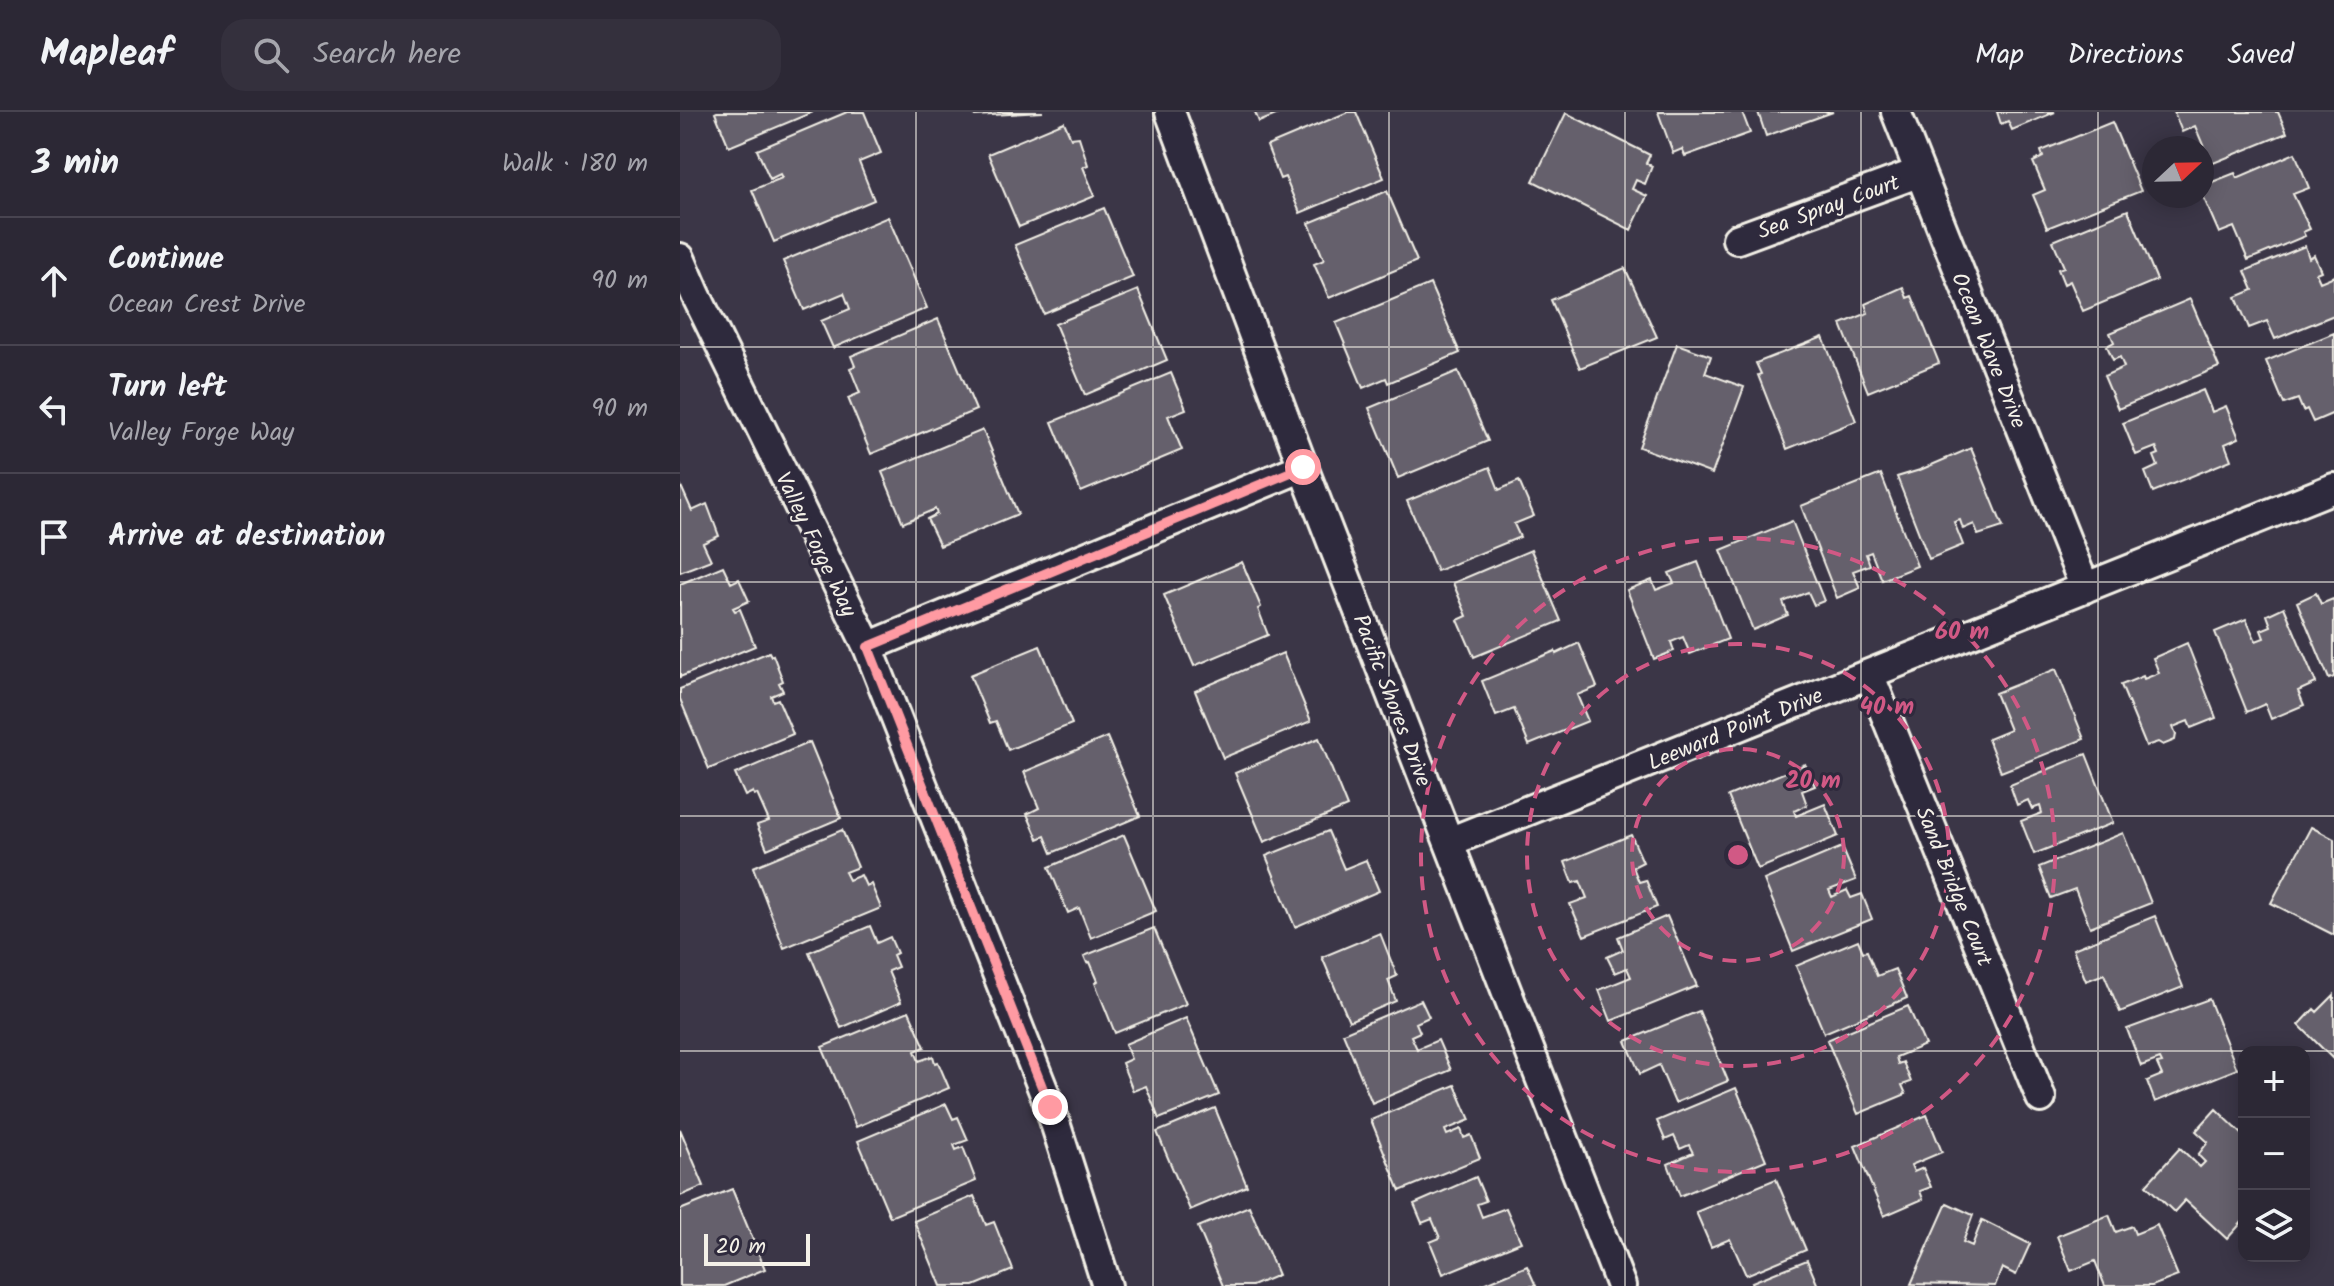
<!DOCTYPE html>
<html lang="en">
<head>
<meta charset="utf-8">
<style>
	body { margin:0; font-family:Kalam,sans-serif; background:#34303d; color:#f1f3f6 }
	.controls { position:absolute; right:24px; bottom:24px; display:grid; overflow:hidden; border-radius:16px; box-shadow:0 4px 20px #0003 }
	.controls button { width:72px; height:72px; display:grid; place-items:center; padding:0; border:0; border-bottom:2px solid #484450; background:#2c2835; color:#f1f3f6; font:40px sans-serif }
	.compass { position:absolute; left:1462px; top:24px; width:72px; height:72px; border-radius:50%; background:#2c2835; box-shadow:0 4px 20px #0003; rotate:68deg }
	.scale { position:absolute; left:24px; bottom:20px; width:106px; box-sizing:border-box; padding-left:8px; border:4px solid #f4f1e8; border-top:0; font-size:22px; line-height:28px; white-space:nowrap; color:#f4f1e8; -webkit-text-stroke:6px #2f2a3d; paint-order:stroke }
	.stop { position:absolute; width:24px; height:24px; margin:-18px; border:6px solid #ff9aa2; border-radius:50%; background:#fff }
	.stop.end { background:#ff9aa2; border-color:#fff; box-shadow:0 2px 8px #0008 }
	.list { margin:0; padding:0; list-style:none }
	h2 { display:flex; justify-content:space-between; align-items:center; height:104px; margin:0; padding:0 32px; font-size:34px }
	h2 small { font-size:26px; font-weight:400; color:#a6a6ad }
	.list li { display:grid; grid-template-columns:52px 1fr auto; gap:24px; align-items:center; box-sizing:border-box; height:128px; padding:0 32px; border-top:2px solid #484450 }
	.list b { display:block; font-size:30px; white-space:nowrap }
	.list p { margin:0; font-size:26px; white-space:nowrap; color:#a6a6ad }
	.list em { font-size:26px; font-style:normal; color:#a6a6ad }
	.icon { flex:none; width:44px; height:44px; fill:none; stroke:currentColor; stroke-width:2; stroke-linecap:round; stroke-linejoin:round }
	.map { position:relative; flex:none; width:1654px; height:1174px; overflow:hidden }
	header { display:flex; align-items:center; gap:48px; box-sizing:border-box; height:112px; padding:0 40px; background:#2c2835; border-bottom:2px solid #484450 }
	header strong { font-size:38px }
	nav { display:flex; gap:44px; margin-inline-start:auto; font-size:28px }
	.search { width:560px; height:72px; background:#34303d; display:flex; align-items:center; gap:20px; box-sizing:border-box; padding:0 28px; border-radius:24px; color:#a6a6ad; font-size:30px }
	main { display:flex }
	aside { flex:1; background:#2c2835 }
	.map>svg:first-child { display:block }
	.building { fill:#65616c; stroke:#f4f1e8; stroke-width:2 }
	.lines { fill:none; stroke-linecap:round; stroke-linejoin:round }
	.street-casing { stroke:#f4f1e8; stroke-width:34 }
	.street { stroke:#2f2a3d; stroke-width:28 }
	.route { stroke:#ff9aa2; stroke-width:10 }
	.grid { fill:none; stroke:#f4f1e8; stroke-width:2; stroke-opacity:0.55 }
	.ring { fill:none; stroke:#d15985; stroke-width:4; stroke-dasharray:14 10 }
	.labels { text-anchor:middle; stroke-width:6; stroke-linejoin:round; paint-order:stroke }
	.street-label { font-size:22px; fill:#f4f1e8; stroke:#2f2a3d }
	.centre { fill:#d15985; stroke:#2f2a3d; stroke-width:4 }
	.ring-label { font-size:24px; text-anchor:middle; font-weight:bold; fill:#d15985; stroke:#2f2a3d; stroke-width:6; stroke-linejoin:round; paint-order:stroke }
</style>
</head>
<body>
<header>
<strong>Mapleaf</strong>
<div class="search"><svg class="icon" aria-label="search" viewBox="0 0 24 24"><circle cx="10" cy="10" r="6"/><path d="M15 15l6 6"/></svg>Search here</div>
<nav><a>Map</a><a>Directions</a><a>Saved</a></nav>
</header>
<main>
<aside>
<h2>3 min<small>Walk · 180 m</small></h2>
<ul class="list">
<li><svg class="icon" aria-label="ahead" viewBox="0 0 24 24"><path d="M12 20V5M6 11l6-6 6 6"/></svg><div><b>Continue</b><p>Ocean Crest Drive</p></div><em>90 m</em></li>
<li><svg class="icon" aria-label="left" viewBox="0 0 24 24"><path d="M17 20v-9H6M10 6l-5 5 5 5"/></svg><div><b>Turn left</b><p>Valley Forge Way</p></div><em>90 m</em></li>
<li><svg class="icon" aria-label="arrive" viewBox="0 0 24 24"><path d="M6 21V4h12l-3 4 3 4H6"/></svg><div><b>Arrive at destination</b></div></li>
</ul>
</aside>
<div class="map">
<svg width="1654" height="1174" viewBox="0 0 1654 1174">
	<rect width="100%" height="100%" fill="#3b3647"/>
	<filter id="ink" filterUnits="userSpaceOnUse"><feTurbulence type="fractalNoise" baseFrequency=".0125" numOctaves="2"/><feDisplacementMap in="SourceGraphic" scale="16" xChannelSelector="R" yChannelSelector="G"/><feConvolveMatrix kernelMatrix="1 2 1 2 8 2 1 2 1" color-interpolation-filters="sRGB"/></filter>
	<g filter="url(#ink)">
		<!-- building -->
		<path class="building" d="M 37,0 L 133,0 L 49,35 L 35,1 Z
			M 167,0 L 184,0 L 201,41 L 179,50 L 194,88 L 94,130 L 72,78 L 102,66 L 100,62 L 90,67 L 77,38 Z
			M 294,0 L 363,0 L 295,4 Z
			M 575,0 L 603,0 L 579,10 Z
			M 668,0 L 676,0 L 704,66 L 620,101 L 605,65 L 600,67 L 587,34 Z
			M 978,0 L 1062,0 L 1070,21 L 1005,44 L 1002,37 L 993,41 Z
			M 1078,0 L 1153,0 L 1086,24 Z
			M 1317,0 L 1375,0 L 1332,18 L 1328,9 L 1321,12 Z
			M 1494,0 L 1598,0 L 1607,21 L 1531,52 L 1515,14 L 1502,20 Z
			M 886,1 L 970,43 L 966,51 L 972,54 L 965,72 L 956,68 L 952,77 L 967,84 L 951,118 L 853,69 Z
			M 384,10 L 391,26 L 399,25 L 408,53 L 403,55 L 415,84 L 339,115 L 308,42 Z
			M 1432,10 L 1461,79 L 1367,116 L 1353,83 L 1365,78 L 1353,50 L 1363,45 L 1361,39 Z
			M 1615,41 L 1629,76 L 1613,82 L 1630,117 L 1623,120 L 1625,124 L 1568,148 L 1554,115 L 1539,121 L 1522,82 L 1522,74 L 1555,61 L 1557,66 Z
			M 707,79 L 737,149 L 649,186 L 634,152 L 644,148 L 629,111 Z
			M 424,96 L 453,165 L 364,202 L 335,133 Z
			M 1448,98 L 1477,168 L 1403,199 L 1390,169 L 1384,172 L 1378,157 L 1384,155 L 1373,129 Z
			M 208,105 L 247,196 L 153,236 L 141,209 L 170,197 L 164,181 L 124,198 L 103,149 Z
			M 1625,134 L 1629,146 L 1634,143 L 1641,159 L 1636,161 L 1640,170 L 1654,164 L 1654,203 L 1595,227 L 1587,209 L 1569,216 L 1556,185 L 1573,178 L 1565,159 Z
			M 945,156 L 977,225 L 900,256 L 871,188 Z
			M 750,172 L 780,241 L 708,271 L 706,266 L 683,276 L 656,211 Z
			M 1223,175 L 1227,186 L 1232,184 L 1259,251 L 1188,280 L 1161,212 L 1188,201 L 1185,192 Z
			M 458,178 L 487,248 L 405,283 L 375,212 Z
			M 1510,187 L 1539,255 L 1438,297 L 1424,264 L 1444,255 L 1440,245 L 1433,248 L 1427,234 L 1434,230 L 1430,221 Z
			M 258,207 L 296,298 L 191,342 L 168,286 L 180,281 L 170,256 L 175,254 L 171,244 Z
			M 1654,221 L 1654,301 L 1633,310 L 1627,297 L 1623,299 L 1618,287 L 1604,292 L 1586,249 Z
			M 1143,225 L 1176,309 L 1107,337 L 1078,263 L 1081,262 L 1076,251 Z
			M 997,232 L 1031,244 L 1025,261 L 1064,275 L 1032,362 L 959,335 Z
			M 778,259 L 808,329 L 718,366 L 689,296 Z
			M 491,261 L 506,297 L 488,304 L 502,338 L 401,380 L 372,310 Z
			M 1523,278 L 1532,300 L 1546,294 L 1559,326 L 1545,332 L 1551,348 L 1473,380 L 1465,360 L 1478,354 L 1474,344 L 1479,342 L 1476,335 L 1456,343 L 1443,311 Z
			M 303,318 L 338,402 L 260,434 L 247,407 L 257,402 L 255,397 L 223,411 L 202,360 Z
			M 1291,336 L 1323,415 L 1298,423 L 1294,412 L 1283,417 L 1280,408 L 1274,410 L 1283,433 L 1249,447 L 1217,365 L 1240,358 Z
			M 810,355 L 819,378 L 839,369 L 854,404 L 834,412 L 840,425 L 757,459 L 727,389 Z
			M 1201,362 L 1237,454 L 1202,468 L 1191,440 L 1186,442 L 1190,453 L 1173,459 L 1180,476 L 1157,486 L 1121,394 Z
			M 0,372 L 12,399 L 27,392 L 39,424 L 23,431 L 31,448 L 0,460 Z
			M 1112,409 L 1144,489 L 1134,493 L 1128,480 L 1103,490 L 1108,503 L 1073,518 L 1041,438 Z
			M 851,438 L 881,509 L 794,545 L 778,508 L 787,504 L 773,471 Z
			M 562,450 L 581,495 L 578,497 L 588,523 L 514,554 L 484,483 Z
			M 1018,450 L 1048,527 L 1010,542 L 1003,525 L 991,530 L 994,539 L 974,547 L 947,478 L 972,468 L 976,478 L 994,471 L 989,461 Z
			M 43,454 L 51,471 L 59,467 L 69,489 L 53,496 L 55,499 L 60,497 L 75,534 L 0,565 L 0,472 Z
			M 1636,481 L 1641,492 L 1653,487 L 1654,489 L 1654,565 L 1649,567 L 1617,490 Z
			M 1604,495 L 1636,571 L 1618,579 L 1624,593 L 1591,607 L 1585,592 L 1567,600 L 1535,520 L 1566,507 L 1576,529 L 1584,526 L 1581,518 L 1591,514 L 1587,503 Z
			M 899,531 L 917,575 L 897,583 L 908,609 L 849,633 L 834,597 L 816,604 L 802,569 L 875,539 L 876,542 Z
			M 1507,531 L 1536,606 L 1511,616 L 1508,609 L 1493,615 L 1496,622 L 1495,628 L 1483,633 L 1478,630 L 1466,634 L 1441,573 L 1463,564 L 1464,567 L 1479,561 L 1473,546 Z
			M 360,534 L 392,612 L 328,638 L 316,609 L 310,611 L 290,563 Z
			M 89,540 L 91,544 L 93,543 L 103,569 L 99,571 L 103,579 L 91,584 L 93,589 L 98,587 L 113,622 L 29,657 L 0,587 L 0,577 Z
			M 603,541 L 631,609 L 543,646 L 515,579 Z
			M 1376,557 L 1404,627 L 1321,660 L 1308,627 L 1330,618 L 1315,581 Z
			M 427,625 L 460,704 L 372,741 L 365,724 L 358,727 L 347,702 L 359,696 L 344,660 Z
			M 639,626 L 667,695 L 584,730 L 555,661 Z
			M 130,630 L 161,706 L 87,737 L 77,713 L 89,709 L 77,682 L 74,683 L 73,680 L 65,684 L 55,662 Z
			M 1406,642 L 1433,711 L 1354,742 L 1341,709 L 1362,701 L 1360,694 L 1352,697 L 1348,688 L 1337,693 L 1330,673 Z
			M 1125,652 L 1135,674 L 1122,679 L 1127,693 L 1114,699 L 1116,704 L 1145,692 L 1158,724 L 1078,757 L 1048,684 Z
			M 1631,715 L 1654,727 L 1654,823 L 1591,791 Z
			M 162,718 L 178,755 L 165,760 L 169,768 L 181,763 L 186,774 L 191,772 L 201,796 L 104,836 L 73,755 Z
			M 648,719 L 664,757 L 686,748 L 699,779 L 615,815 L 586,744 Z
			M 1443,721 L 1471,791 L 1410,815 L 1395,777 L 1371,786 L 1359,755 Z
			M 444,723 L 476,799 L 411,826 L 399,796 L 388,801 L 369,755 Z
			M 951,723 L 963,750 L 953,755 L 959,770 L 966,768 L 977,795 L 904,824 L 890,792 L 907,786 L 900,769 L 893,771 L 885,750 Z
			M 1162,735 L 1176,768 L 1149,778 L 1152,785 L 1167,778 L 1171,786 L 1182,782 L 1192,807 L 1113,839 L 1084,768 Z
			M 987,804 L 1017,874 L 931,909 L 919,878 L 951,865 L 947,856 L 935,861 L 927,845 L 943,838 L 938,825 Z
			M 1475,804 L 1503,875 L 1440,900 L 1424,862 L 1406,869 L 1393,837 Z
			M 190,814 L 197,831 L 210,825 L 217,841 L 213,843 L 218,855 L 208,859 L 221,890 L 161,916 L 129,840 Z
			M 474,816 L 506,892 L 435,921 L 415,871 L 418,869 L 410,850 L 407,851 L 404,844 Z
			M 700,821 L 717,864 L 708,868 L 716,889 L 669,909 L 642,845 Z
			M 1178,828 L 1183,840 L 1187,839 L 1197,864 L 1215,857 L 1227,886 L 1144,921 L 1116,854 Z
			M 1654,883 L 1654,948 L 1619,913 L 1634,897 L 1637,900 Z
			M 1529,887 L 1557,957 L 1475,990 L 1467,969 L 1482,963 L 1477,952 L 1482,951 L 1480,947 L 1461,954 L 1447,917 Z
			M 741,888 L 749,905 L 736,911 L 740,920 L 731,924 L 737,937 L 758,928 L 771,958 L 692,991 L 663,921 Z
			M 1228,894 L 1245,933 L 1216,945 L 1218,952 L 1223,950 L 1231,970 L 1222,973 L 1226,982 L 1178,1002 L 1147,928 Z
			M 229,899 L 245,935 L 235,939 L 239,949 L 253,944 L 255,951 L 258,950 L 269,976 L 176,1015 L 142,935 Z
			M 1019,899 L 1048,969 L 995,991 L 979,953 L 960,962 L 946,929 Z
			M 506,906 L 539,983 L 479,1007 L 466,974 L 453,979 L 442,951 L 451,947 L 445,932 Z
			M 775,973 L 790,1008 L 765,1018 L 767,1023 L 781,1017 L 784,1026 L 791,1023 L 800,1046 L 720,1079 L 691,1008 Z
			M 1056,976 L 1086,1048 L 1000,1084 L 988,1052 L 1013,1041 L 1009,1033 L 1000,1037 L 994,1024 L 985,1028 L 977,1009 Z
			M 266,992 L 273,1007 L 278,1005 L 288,1028 L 274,1033 L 276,1038 L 283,1035 L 296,1069 L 210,1105 L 178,1029 Z
			M 535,996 L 567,1074 L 510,1098 L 477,1020 Z
			M 1536,997 L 1564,1024 L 1564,1108 L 1547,1127 L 1505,1088 L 1494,1100 L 1466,1073 L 1500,1036 L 1520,1055 L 1525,1050 L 1518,1043 L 1528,1030 L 1516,1019 Z
			M 1247,1003 L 1262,1040 L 1231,1053 L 1234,1060 L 1243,1056 L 1251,1075 L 1240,1079 L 1243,1087 L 1204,1104 L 1175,1034 Z
			M 0,1017 L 24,1074 L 0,1084 Z
			M 796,1065 L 806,1089 L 797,1092 L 802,1105 L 826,1096 L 841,1130 L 763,1162 L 750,1130 L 760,1126 L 752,1107 L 742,1111 L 734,1092 Z
			M 1096,1067 L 1126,1138 L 1066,1163 L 1050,1127 L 1031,1135 L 1016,1100 Z
			M 52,1077 L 85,1157 L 44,1174 L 0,1174 L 0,1098 Z
			M 294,1084 L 306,1113 L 314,1110 L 333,1158 L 294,1174 L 261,1174 L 234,1109 Z
			M 1267,1091 L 1293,1103 L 1283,1130 L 1292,1134 L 1302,1108 L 1350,1132 L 1336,1163 L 1322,1156 L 1315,1174 L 1231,1172 Z
			M 569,1094 L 598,1163 L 572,1174 L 543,1174 L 518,1115 Z
			M 1429,1103 L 1436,1120 L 1452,1114 L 1455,1122 L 1477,1113 L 1498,1164 L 1472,1174 L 1425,1174 L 1415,1149 L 1391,1159 L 1377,1124 Z
			M 1127,1148 L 1138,1174 L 1074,1174 L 1072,1170 Z
			M 847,1154 L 856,1174 L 799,1174 Z"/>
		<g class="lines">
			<!-- street casing -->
			<g class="street-casing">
				<path id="street" d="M 490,0 L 623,355 L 941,1174
					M 1216,0 L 1405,476
					M 1057,127 L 1240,60
					M 0,146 L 16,183 L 188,535 L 370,995 L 427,1174
					M 188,535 L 623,355
					M 1189,562 L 1361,986
					M 769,730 L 1654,376"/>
			</g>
			<!-- street -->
			<use href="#street" class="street"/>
		</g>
	</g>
	<g class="lines" filter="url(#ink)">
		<!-- route -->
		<path class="route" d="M 370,995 L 188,535 L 623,355"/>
	</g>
	<!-- grid -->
	<path class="grid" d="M 236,0 L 236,1174M 473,0 L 473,1174M 709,0 L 709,1174M 945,0 L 945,1174M 1181,0 L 1181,1174M 1418,0 L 1418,1174M 0,235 L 1654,235M 0,470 L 1654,470M 0,704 L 1654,704M 0,939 L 1654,939"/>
	<!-- distance rings -->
	<g class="ring">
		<circle cx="1058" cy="743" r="106"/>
		<circle cx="1058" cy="743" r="211"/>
		<circle cx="1058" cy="743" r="317"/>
	</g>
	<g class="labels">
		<!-- street labels -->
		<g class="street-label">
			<text transform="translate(1148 94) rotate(-20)" y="8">Sea Spray Court</text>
			<text transform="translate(1310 238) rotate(68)" y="8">Ocean Wave Drive</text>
			<text transform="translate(137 432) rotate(64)" y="8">Valley Forge Way</text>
			<text transform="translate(713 588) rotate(69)" y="8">Pacific Shores Drive</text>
			<text transform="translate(1055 616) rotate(-22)" y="8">Leeward Point Drive</text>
			<text transform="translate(1275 774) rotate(68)" y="8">Sand Bridge Court</text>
		</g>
	</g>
	<circle cx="1058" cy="743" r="12" class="centre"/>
	<g class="ring-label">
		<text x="1282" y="527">60 m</text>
		<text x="1207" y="602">40 m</text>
		<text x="1133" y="676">20 m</text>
	</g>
</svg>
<div class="controls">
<button>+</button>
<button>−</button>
<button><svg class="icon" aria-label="layers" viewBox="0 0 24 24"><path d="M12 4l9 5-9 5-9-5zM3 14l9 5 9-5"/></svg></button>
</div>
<svg class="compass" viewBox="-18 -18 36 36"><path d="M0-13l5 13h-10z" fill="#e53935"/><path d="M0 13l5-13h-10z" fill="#a6a6ad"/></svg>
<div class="scale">20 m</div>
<div class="stop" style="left:623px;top:355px"></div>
<div class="stop end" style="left:370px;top:995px"></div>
</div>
</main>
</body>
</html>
